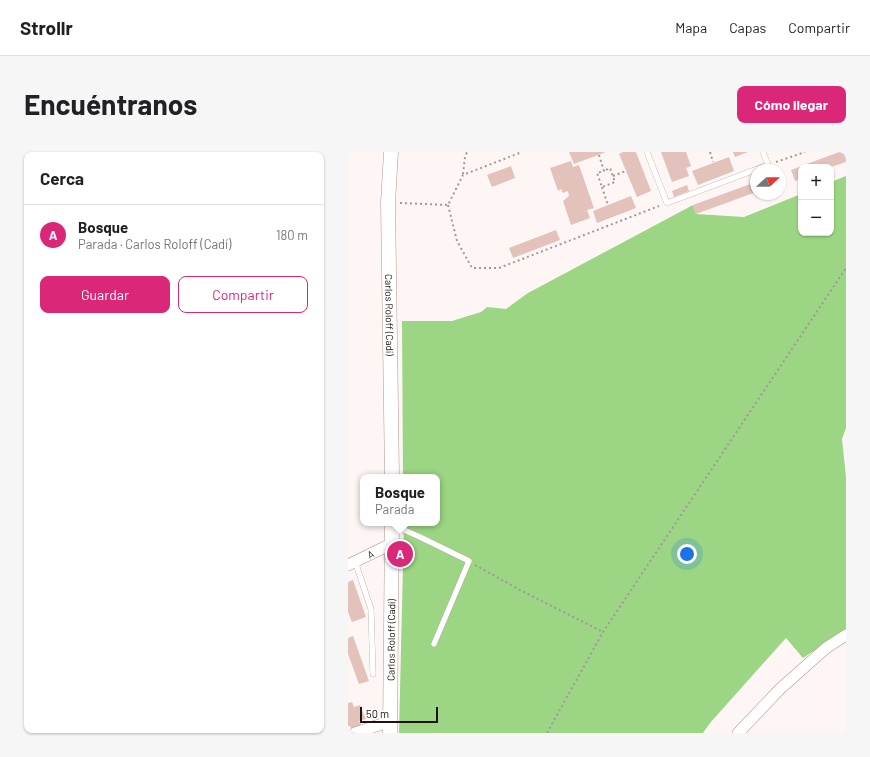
<!DOCTYPE html>
<html lang="es">
<head>
<meta charset="utf-8">
<style>
	body { margin:0; font-family:Barlow,sans-serif; background:#f6f6f6; color:#202124 }
	.controls { position:absolute; right:12px; top:12px; display:grid; overflow:hidden; border-radius:8px; box-shadow:0 1px 3px #0004 }
	.controls button { width:36px; height:36px; display:grid; place-items:center; padding:0; border:0; border-bottom:1px solid #e0e0e0; background:#fff; color:#202124; font:20px sans-serif }
	.compass { position:absolute; left:402px; top:12px; width:36px; height:36px; border-radius:50%; background:#fff; box-shadow:0 1px 3px #0004; rotate:69deg }
	.scale { position:absolute; left:12px; bottom:10px; width:78px; box-sizing:border-box; padding-left:4px; border:2px solid #1e130f; border-top:0; font-size:11px; line-height:14px; white-space:nowrap; color:#1e130f; -webkit-text-stroke:3px #fff; paint-order:stroke }
	.you { position:absolute; left:339px; top:402px; width:14px; height:14px; margin:-10px; border:3px solid #fff; border-radius:50%; background:#1a73e8; box-shadow:0 0 0 6px #1a73e833 }
	.badge { display:grid; place-items:center; width:26px; height:26px; border-radius:50%; background:#db2777; color:#fff; font-size:13px; font-weight:700 }
	.pin { position:absolute; translate:-50% -50%; border:2px solid #fff; box-shadow:0 1px 4px #0006 }
	.popup { position:absolute; left:12px; top:322px; width:80px; height:52px; box-sizing:border-box; display:grid; place-content:center; border-radius:8px; background:#fff; filter:drop-shadow(0 1px 3px #0005); font-size:13px; white-space:nowrap; color:#757577 }
	.popup b { font-size:15px; color:#202124 }
	.popup::after { content:''; position:absolute; left:50%; top:100%; margin-left:-8px; border:8px solid transparent; border-top-color:#fff }
	.list { margin:0; padding:0; list-style:none }
	h2 { display:flex; justify-content:space-between; align-items:center; height:52px; margin:0; padding:0 16px; font-size:17px }
	h2 small { font-size:13px; font-weight:400; color:#757577 }
	.list li { display:grid; grid-template-columns:26px 1fr auto; gap:12px; align-items:center; box-sizing:border-box; height:60px; padding:0 16px; border-top:1px solid #e0e0e0 }
	.list b { display:block; font-size:15px; white-space:nowrap }
	.list p { margin:0; font-size:13px; white-space:nowrap; color:#757577 }
	.list em { font-size:13px; font-style:normal; color:#757577 }
	.actions { display:flex; gap:8px; padding:12px 16px }
	.actions a { flex:1; padding:9px 0; border:1px solid #db2777; border-radius:8px; text-align:center; font-size:14px; color:#db2777 }
	.actions .main { background:#db2777; color:#fff }
	.map { position:relative; flex:none; width:498px; height:581px; overflow:hidden; border-radius:8px }
	header { display:flex; align-items:center; gap:24px; box-sizing:border-box; height:56px; padding:0 20px; background:#fff; border-bottom:1px solid #e0e0e0 }
	header strong { font-size:19px }
	nav { display:flex; gap:22px; margin-inline-start:auto; font-size:14px }
	.intro { display:flex; align-items:center; justify-content:space-between; box-sizing:border-box; height:96px; padding:0 24px }
	h1 { margin:0; font-size:28px }
	.button { padding:10px 18px; border-radius:8px; background:#db2777; color:#fff; font-size:14px; font-weight:700 }
	main { display:flex; gap:24px; padding:0 24px }
	aside { flex:1; background:#fff; border-radius:8px; box-shadow:0 1px 3px #0004 }
	.map>svg:first-child { display:block }
	.forest { fill:#9cd584 }
	.building { fill:#e3c2bb }
	.lines { fill:none; stroke-linecap:round; stroke-linejoin:round }
	.service-casing { stroke:#b5978d; stroke-width:6 }
	.minor-casing { stroke:#b5978d; stroke-width:12 }
	.tertiary-casing { stroke:#b5978d; stroke-width:15 }
	.path { stroke:#a29996; stroke-width:2; stroke-dasharray:2 3; stroke-linecap:butt }
	.service { stroke:#fff; stroke-width:5.5 }
	.minor { stroke:#fff; stroke-width:11 }
	.tertiary { stroke:#fff; stroke-width:14 }
	.labels { text-anchor:middle; stroke-width:4; stroke-linejoin:round; paint-order:stroke }
	.street-label { font-size:10px; fill:#1e130f; stroke:#fff }
</style>
</head>
<body>
<header>
<strong>Strollr</strong>
<nav><a>Mapa</a><a>Capas</a><a>Compartir</a></nav>
</header>
<div class="intro"><h1>Encuéntranos</h1><a class="button">Cómo llegar</a></div>
<main>
<aside>
<h2>Cerca<small></small></h2>
<ul class="list">
<li><span class="badge">A</span><div><b>Bosque</b><p>Parada · Carlos Roloff (Cadí)</p></div><em>180 m</em></li>
</ul>
<div class="actions"><a class="main">Guardar</a><a>Compartir</a></div>
</aside>
<div class="map">
<svg width="498" height="581" viewBox="0 0 498 581">
	<rect width="100%" height="100%" fill="#fdf6f4"/>
	<!-- forest -->
	<path class="forest" d="M 498,24 L 498,276 L 494,287 L 498,325 L 498,477 L 455,506 L 438,486 L 362,571 L 355,581 L 51,581 L 56,371 L 89,371 L 89,325 L 55,325 L 54,169 L 104,169 L 133,160 L 139,155 L 158,157 L 180,141 L 345,53 L 348,62 L 396,65 L 453,42 L 453,81 L 483,81 L 483,30 Z"/>
	<!-- building -->
	<path class="building" d="M 221,0 L 258,0 L 226,12 Z
		M 275,0 L 288,0 L 303,39 L 289,45 L 271,2 Z
		M 313,0 L 338,0 L 343,14 L 338,16 L 341,24 L 324,30 Z
		M 385,0 L 400,0 L 387,5 Z
		M 491,0 L 498,0 L 498,10 L 483,15 L 453,15 L 453,27 L 447,29 L 443,18 Z
		M 381,5 L 386,19 L 350,33 L 344,19 Z
		M 223,9 L 225,15 L 231,13 L 246,56 L 239,58 L 242,66 L 223,73 L 215,49 L 221,44 L 220,39 L 215,41 L 213,37 L 210,39 L 202,16 Z
		M 163,14 L 167,26 L 144,35 L 139,23 Z
		M 408,30 L 408,40 L 348,62 L 345,53 Z
		M 339,33 L 341,39 L 326,45 L 324,39 Z
		M 283,44 L 288,56 L 249,71 L 245,59 Z
		M 208,78 L 212,88 L 165,106 L 161,96 Z
		M 5,428 L 18,465 L 4,470 L 0,460 L 0,430 Z
		M 5,484 L 21,529 L 11,532 L 0,502 L 0,486 Z
		M 4,550 L 6,555 L 12,553 L 18,567 L 11,569 L 14,575 L 4,579 L 2,574 L 0,574 L 0,551 Z"/>
	<g class="lines">
		<!-- service casing -->
		<g class="service-casing">
			<path id="service" d="M 299,0 L 319,51 L 420,13 L 415,0
				M 45,373 L 72,385 L 121,409 L 86,492
				M 7,409 L 23,457 L 25,522"/>
		</g>
		<!-- minor casing -->
		<g class="minor-casing">
			<g id="minor">
				<path id="s1" d="M 0,413 L 45,391"/>
				<path d="M 7,581 L 43,569"/>
				<path d="M 390,581 L 432,537 L 478,496 L 498,483"/>
			</g>
		</g>
		<!-- tertiary casing -->
		<g class="tertiary-casing">
			<g id="tertiary">
				<path id="s2" d="M 43,0 L 40,51 L 44,325"/>
				<path id="s3" d="M 42,581 L 44,371"/>
			</g>
		</g>
		<!-- path -->
		<path class="path" d="M 362,0 L 365,10
			M 251,3 L 256,19 L 249,21 L 254,35 L 267,30 L 262,16 L 256,19
			M 428,10 L 457,0
			M 115,22 L 117,5 L 119,0
			M 265,24 L 278,19
			M 254,35 L 260,53
			M 52,51 L 100,53 L 115,23 L 174,0
			M 100,53 L 109,89 L 124,116 L 151,116 L 311,54
			M 127,413 L 172,438 L 255,480
			M 199,581 L 255,480 L 498,116"/>
		<!-- service -->
		<use href="#service" class="service"/>
		<!-- minor -->
		<use href="#minor" class="minor"/>
		<!-- tertiary -->
		<use href="#tertiary" class="tertiary"/>
	</g>
	<g class="labels">
		<!-- street labels -->
		<g class="street-label">
			<text dy="4" stroke="none"><textPath href="#s2" startOffset="163">Carlos Roloff (Cadí)</textPath></text>
			<text dy="4" stroke="none"><textPath href="#s1" startOffset="25">A</textPath></text>
			<text dy="4" stroke="none"><textPath href="#s3" startOffset="93">Carlos Roloff (Cadí)</textPath></text>
		</g>
	</g>
</svg>
<div class="controls">
<button>+</button>
<button>−</button>
</div>
<svg class="compass" viewBox="-18 -18 36 36"><path d="M0-13l5 13h-10z" fill="#e53935"/><path d="M0 13l5-13h-10z" fill="#757577"/></svg>
<div class="scale">50 m</div>
<div class="you"></div>
<div class="pin badge" style="left:52px;top:402px">A</div>
<div class="popup"><b>Bosque</b>Parada</div>
</div>
</main>
</body>
</html>
